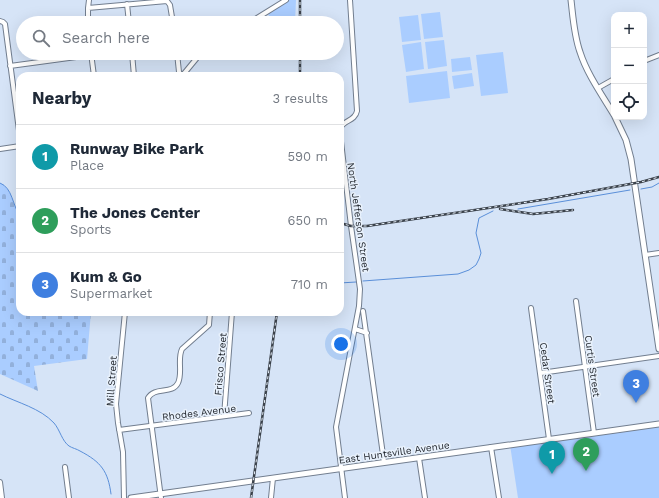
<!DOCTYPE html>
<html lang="en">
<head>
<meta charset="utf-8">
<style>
	body { margin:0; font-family:"Work Sans",sans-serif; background:#f2f2f3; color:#1f2937 }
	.controls { position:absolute; right:12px; top:12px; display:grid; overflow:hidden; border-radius:8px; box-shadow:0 4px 16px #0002 }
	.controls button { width:36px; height:36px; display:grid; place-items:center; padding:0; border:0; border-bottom:1px solid #e0e1e3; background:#fff; color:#1f2937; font:20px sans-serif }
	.you { position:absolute; left:341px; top:344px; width:14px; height:14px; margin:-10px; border:3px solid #fff; border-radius:50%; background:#1a73e8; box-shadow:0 0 0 6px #1a73e833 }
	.badge { display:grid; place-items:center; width:26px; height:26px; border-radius:50%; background:#84822b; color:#fff; font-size:13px; font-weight:700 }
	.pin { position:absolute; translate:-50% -33px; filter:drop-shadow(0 1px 2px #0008) }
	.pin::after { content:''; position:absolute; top:21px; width:14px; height:12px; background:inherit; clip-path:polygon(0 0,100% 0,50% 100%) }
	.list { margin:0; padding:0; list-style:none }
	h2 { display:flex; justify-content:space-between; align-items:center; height:52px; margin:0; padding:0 16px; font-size:17px }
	h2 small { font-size:13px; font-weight:400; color:#747a83 }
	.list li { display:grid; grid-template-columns:26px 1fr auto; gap:12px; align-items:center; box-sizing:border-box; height:64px; padding:0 16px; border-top:1px solid #e0e1e3 }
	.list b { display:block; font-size:15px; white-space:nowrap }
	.list p { margin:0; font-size:13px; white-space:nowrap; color:#747a83 }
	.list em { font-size:13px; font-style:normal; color:#747a83 }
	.icon { flex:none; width:22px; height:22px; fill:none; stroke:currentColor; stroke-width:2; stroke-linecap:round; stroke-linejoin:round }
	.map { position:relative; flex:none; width:659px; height:498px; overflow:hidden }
	.search { position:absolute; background:#fff; box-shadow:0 4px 16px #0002; left:16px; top:16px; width:328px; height:44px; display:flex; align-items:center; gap:10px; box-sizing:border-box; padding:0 14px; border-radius:22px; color:#747a83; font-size:15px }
	.panel { position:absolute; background:#fff; box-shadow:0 4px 16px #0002; left:16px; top:72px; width:328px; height:244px; border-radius:12px }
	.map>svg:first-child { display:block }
	.cemetery { fill:url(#cemetery-stones) }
	.pitch { fill:#aacdff }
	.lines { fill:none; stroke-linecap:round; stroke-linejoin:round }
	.stream { stroke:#5a8fd9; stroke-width:1 }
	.minor-casing { stroke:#727e8f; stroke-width:6 }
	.major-casing { stroke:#727e8f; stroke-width:7 }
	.minor { stroke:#fff; stroke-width:4 }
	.major { stroke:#fff; stroke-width:5 }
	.rail-casing { stroke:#3b424b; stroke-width:2.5 }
	.rail { stroke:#e8f1fc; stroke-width:1; stroke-dasharray:3; stroke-linecap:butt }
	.labels { text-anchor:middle; stroke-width:3; stroke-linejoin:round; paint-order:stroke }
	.street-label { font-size:10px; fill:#1c2128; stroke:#e8f1fc }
</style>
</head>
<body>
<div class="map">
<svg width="659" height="498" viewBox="0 0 659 498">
	<defs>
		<pattern id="cemetery-stones" width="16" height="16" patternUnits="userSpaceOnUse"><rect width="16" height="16" fill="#aacdff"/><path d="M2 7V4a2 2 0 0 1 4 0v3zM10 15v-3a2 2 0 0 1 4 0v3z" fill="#92b0db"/></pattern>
	</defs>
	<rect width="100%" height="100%" fill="#d6e4f7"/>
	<!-- cemetery -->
	<path class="cemetery" d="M 0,183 C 13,188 12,205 20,216 L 20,312 L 91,312 L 87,359 L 34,366 L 38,391 L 0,374 Z"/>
	<!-- pitch -->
	<path class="pitch" d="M 286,0 L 296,0 L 295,23 L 273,23 L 267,12 Z
		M 440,12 L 443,37 L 424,39 L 421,14 Z
		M 418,15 L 421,40 L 402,42 L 399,17 Z
		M 444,40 L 447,66 L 428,69 L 425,42 Z
		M 421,42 L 424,69 L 406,72 L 402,45 Z
		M 503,52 L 508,93 L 481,96 L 476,55 Z
		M 470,57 L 472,70 L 452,72 L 451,59 Z
		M 447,71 L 450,98 L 409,103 L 406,76 Z
		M 472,73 L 474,86 L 454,89 L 452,76 Z
		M 659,424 L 659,498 L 518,498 L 510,445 Z"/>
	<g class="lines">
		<!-- stream -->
		<path class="stream" d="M 0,183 C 13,188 12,205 20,216
			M 641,189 L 652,187 L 659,183
			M 518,209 L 630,190
			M 363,281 L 458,274 L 469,270 L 476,265 L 479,259 L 481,253 L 476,233 L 479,218 L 493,211
			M 340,283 L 356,282
			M 0,394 C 18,403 40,408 54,423 C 60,430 62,441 69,446 C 72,448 77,449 80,451 C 101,462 108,471 111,494"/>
		<!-- minor casing -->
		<g class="minor-casing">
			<path id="minor" d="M 127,4 L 129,23
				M 88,8 L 167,1 L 170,5 L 173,23
				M 0,21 L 3,22 L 5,24 L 20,138
				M 88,23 L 88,8 L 89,0
				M 249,23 L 286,0
				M 48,53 L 49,60
				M 91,53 L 94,76
				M 132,53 L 134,76
				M 177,53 L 179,72 L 181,76
				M 644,61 L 659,55
				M 10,66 L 91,55
				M 182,76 L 201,53
				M 598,88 L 614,79
				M 340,128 C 344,120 355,121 357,111 L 350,0
				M 340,133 L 351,226 L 360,289 L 359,306 L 336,427 L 345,498
				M 0,149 L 20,146
				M 645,255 L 659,253
				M 576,301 L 594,433
				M 531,308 L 549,439
				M 363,311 L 384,462
				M 355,329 L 367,333
				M 541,373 L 659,356
				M 224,416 L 232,312
				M 119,430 L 249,413
				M 491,447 L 499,498
				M 419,458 L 425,498
				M 65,467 L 69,498
				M 0,482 L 2,498
				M 124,498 L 123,452 L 118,423 L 116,404 L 125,312
				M 161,498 L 148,398 C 155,386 172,395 178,383 C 183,373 177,359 182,349 L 209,325 L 210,312
				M 271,498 L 273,478"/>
		</g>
		<!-- major casing -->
		<g class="major-casing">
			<path id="major" d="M 571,0 C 573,17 574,35 580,52 C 587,74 602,95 614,115
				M 615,117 L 626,140 L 631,159 L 659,349
				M 131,498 L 659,424"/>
		</g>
		<!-- minor -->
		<use href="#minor" class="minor"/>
		<!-- major -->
		<use href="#major" class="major"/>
		<!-- rail casing -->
		<g class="rail-casing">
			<path id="rail" d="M 300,23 L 300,0
				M 300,76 L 300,53
				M 500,209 L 533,214 L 573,210
				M 340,223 L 351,226 L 367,226 L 548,199 L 641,182 L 659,177
				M 251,498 L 277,312"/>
		</g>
		<!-- rail -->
		<use href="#rail" class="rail"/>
	</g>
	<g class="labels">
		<!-- street labels -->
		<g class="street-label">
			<text transform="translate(359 217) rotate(82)" y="4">North Jefferson Street</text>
			<text transform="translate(220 364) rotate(-85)" y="4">Frisco Street</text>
			<text transform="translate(593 366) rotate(82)" y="4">Curtis Street</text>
			<text transform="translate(548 373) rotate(82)" y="4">Cedar Street</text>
			<text transform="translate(111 381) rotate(-86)" y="4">Mill Street</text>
			<text transform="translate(199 412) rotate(-7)" y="4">Rhodes Avenue</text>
			<text transform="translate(394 452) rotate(-8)" y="4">East Huntsville Avenue</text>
		</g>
	</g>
</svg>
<div class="controls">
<button>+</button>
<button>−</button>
<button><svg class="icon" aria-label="locate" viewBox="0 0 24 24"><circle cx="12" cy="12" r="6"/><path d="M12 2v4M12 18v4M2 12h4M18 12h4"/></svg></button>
</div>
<div class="you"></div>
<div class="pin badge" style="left:552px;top:474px;background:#0f9aa8">1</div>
<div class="pin badge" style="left:586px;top:471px;background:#2e9e5b">2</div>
<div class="pin badge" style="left:636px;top:403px;background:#3f7fe0">3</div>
<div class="search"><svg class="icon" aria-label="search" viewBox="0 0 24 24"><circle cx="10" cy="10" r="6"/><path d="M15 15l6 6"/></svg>Search here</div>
<section class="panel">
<h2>Nearby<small>3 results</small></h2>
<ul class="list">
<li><span class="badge" style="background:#0f9aa8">1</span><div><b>Runway Bike Park</b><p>Place</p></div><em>590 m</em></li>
<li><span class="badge" style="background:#2e9e5b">2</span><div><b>The Jones Center</b><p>Sports</p></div><em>650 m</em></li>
<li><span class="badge" style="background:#3f7fe0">3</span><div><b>Kum &amp; Go</b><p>Supermarket</p></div><em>710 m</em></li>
</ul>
</section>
</div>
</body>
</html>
